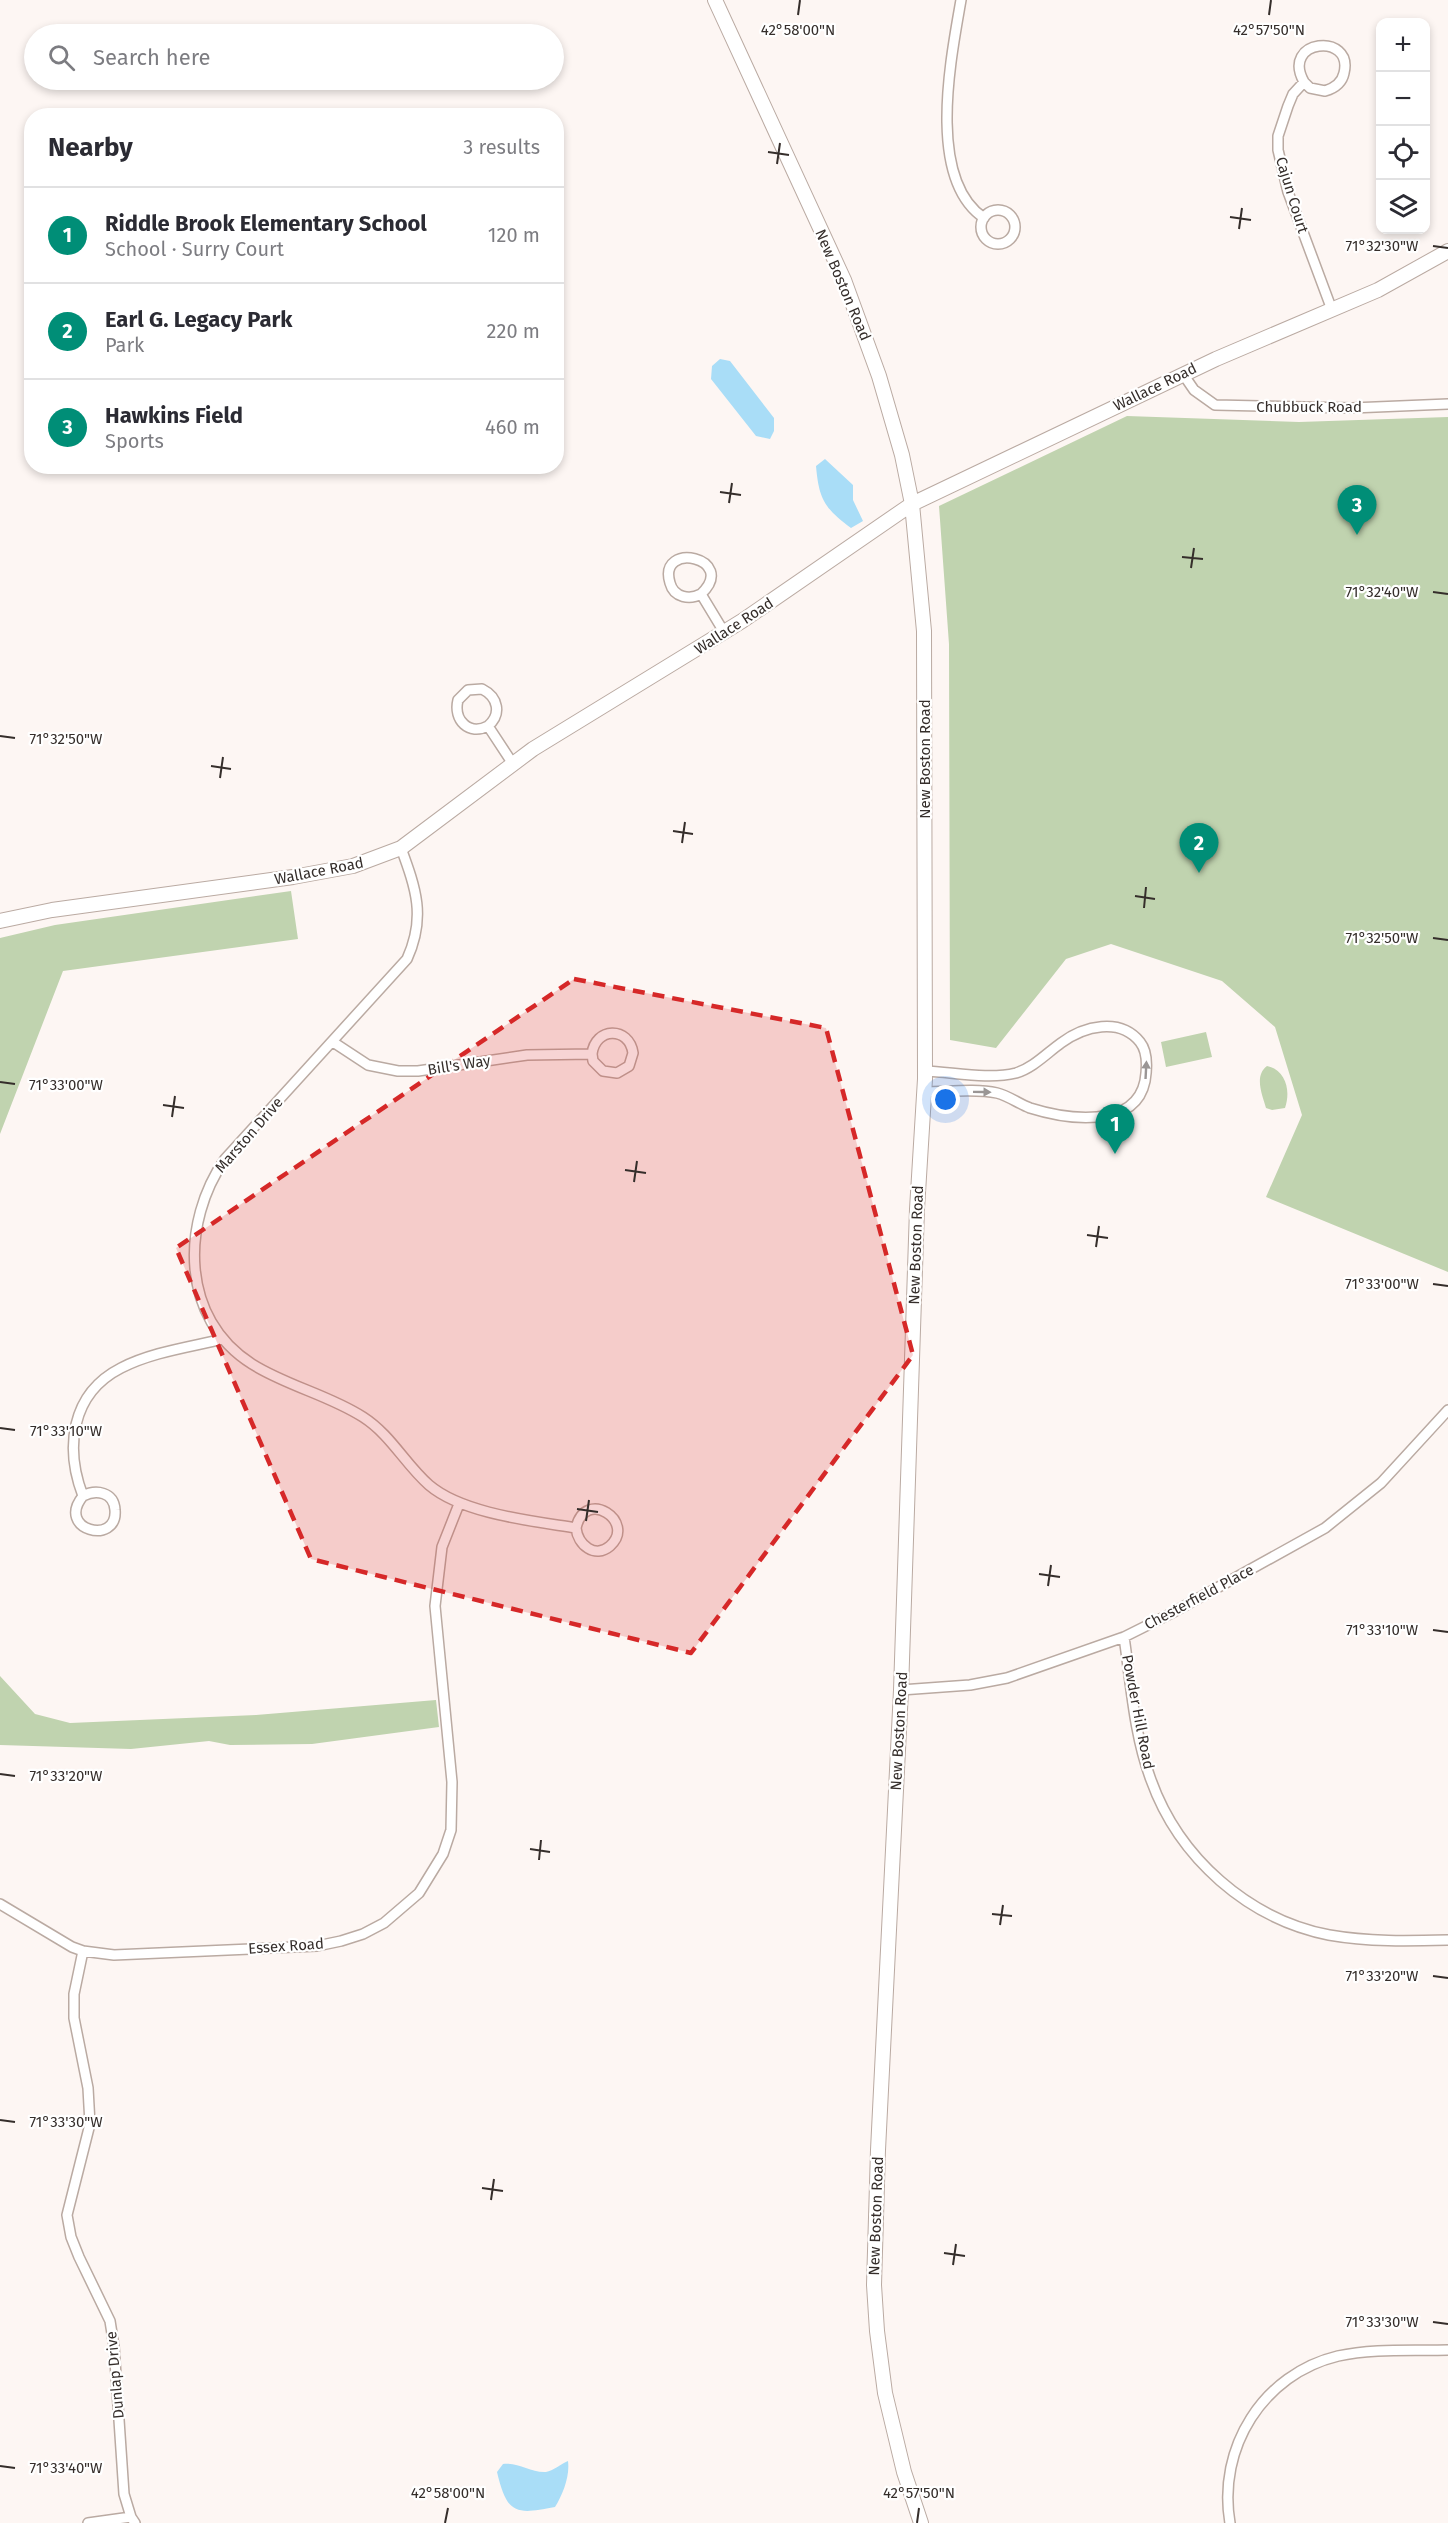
<!DOCTYPE html>
<html lang="en">
<head>
<meta charset="utf-8">
<style>
	body { margin:0; font-family:"Fira Sans",sans-serif; background:#f7f7f7; color:#2b2b33 }
	.controls { position:absolute; right:18px; top:18px; display:grid; overflow:hidden; border-radius:12px; box-shadow:0 3px 9px #0003 }
	.controls button { width:54px; height:54px; display:grid; place-items:center; padding:0; border:0; border-bottom:2px solid #e1e1e2; background:#fff; color:#2b2b33; font:30px sans-serif }
	.you { position:absolute; left:946px; top:1100px; width:21px; height:21px; margin:-15px; border:4px solid #fff; border-radius:50%; background:#1a73e8; box-shadow:0 0 0 9px #1a73e833 }
	.badge { display:grid; place-items:center; width:39px; height:39px; border-radius:50%; background:#008e77; color:#fff; font-size:20px; font-weight:700 }
	.pin { position:absolute; translate:-50% -50px; filter:drop-shadow(0 2px 3px #0008) }
	.pin::after { content:''; position:absolute; top:32px; width:21px; height:18px; background:inherit; clip-path:polygon(0 0,100% 0,50% 100%) }
	.list { margin:0; padding:0; list-style:none }
	h2 { display:flex; justify-content:space-between; align-items:center; height:78px; margin:0; padding:0 24px; font-size:26px }
	h2 small { font-size:20px; font-weight:400; color:#7c7c81 }
	.list li { display:grid; grid-template-columns:39px 1fr auto; gap:18px; align-items:center; box-sizing:border-box; height:96px; padding:0 24px; border-top:2px solid #e1e1e2 }
	.list b { display:block; font-size:22px; white-space:nowrap }
	.list p { margin:0; font-size:20px; white-space:nowrap; color:#7c7c81 }
	.list em { font-size:20px; font-style:normal; color:#7c7c81 }
	.icon { flex:none; width:33px; height:33px; fill:none; stroke:currentColor; stroke-width:2; stroke-linecap:round; stroke-linejoin:round }
	.map { position:relative; flex:none; width:1448px; height:2523px; overflow:hidden }
	.search { position:absolute; background:#fff; box-shadow:0 3px 9px #0003; left:24px; top:24px; width:540px; height:66px; display:flex; align-items:center; gap:15px; box-sizing:border-box; padding:0 21px; border-radius:33px; color:#7c7c81; font-size:22px }
	.panel { position:absolute; background:#fff; box-shadow:0 3px 9px #0003; left:24px; top:108px; width:540px; height:366px; border-radius:24px }
	.map>svg:first-child { display:block }
	.green { fill:#c0d3af }
	.water { fill:#a9ddf7 }
	.lines { fill:none; stroke-linecap:round; stroke-linejoin:round }
	.street-casing { stroke:#baaaa2; stroke-width:12 }
	.secondary-casing { stroke:#baaaa2; stroke-width:16 }
	.street { stroke:#fff; stroke-width:9 }
	.secondary { stroke:#fff; stroke-width:14 }
	.oneway { fill:#9a9695 }
	.marked { fill:#d62828; fill-opacity:0.2; stroke:#d62828; stroke-width:4.5; stroke-dasharray:12 8; stroke-linejoin:round }
	.ticks { fill:none; stroke:#352e2b; stroke-width:2 }
	.labels { text-anchor:middle; stroke-width:4.5; stroke-linejoin:round; paint-order:stroke }
	.street-label { font-size:15px; fill:#352e2b; stroke:#fff }
	.ticks-label { font-size:15px; text-anchor:middle; fill:#352e2b; stroke:#fff; stroke-width:4.5; stroke-linejoin:round; paint-order:stroke }
</style>
</head>
<body>
<div class="map">
<svg width="1448" height="2523" viewBox="0 0 1448 2523">
	<rect width="100%" height="100%" fill="#fdf6f3"/>
	<!-- green -->
	<path class="green" d="M 1127,416 L 1299,422 L 1448,417 L 1448,1272 L 1266,1197 L 1302,1115 L 1275,1027 L 1222,981 L 1111,944 L 1066,959 L 996,1048 L 950,1040 L 949,644 L 939,506 Z
		M 291,891 L 298,939 L 63,971 L 0,1134 L 0,938 L 55,925 Z
		M 1206,1032 L 1212,1057 L 1166,1067 L 1161,1042 Z
		M 1267,1066 C 1286,1070 1291,1091 1285,1108 L 1272,1110 L 1266,1108 C 1262,1094 1254,1076 1267,1066 Z
		M 0,1676 L 35,1714 L 70,1723 L 256,1715 L 436,1700 L 439,1727 L 312,1744 L 230,1745 L 209,1741 L 131,1749 L 0,1745 Z"/>
	<!-- water -->
	<path class="water" d="M 720,359 L 730,361 L 774,418 L 774,431 L 770,439 L 756,436 L 711,379 L 712,366 Z
		M 825,459 L 853,485 L 853,500 L 863,521 L 851,528 C 824,508 819,499 816,466 Z
		M 568,2461 C 570,2476 563,2494 555,2507 C 515,2515 507,2514 497,2472 L 503,2464 C 518,2462 531,2473 546,2472 C 553,2471 561,2464 568,2461 Z"/>
	<g class="lines">
		<!-- street casing -->
		<g class="street-casing">
			<path id="street" d="M 961,0 C 951,58 926,179 984,218
				M 1304,82 C 1280,39 1354,32 1344,73 C 1342,83 1335,88 1325,91 L 1310,88 L 1304,82 L 1293,94 L 1288,106 L 1278,136 L 1278,150 L 1288,192 L 1332,310
				M981 227a17 17 0 1 1 34 0a17 17 0 1 1-34 0Z
				M 1183,374 L 1194,390 L 1215,405 L 1352,408 L 1448,404
				M 701,594 C 690,600 674,598 670,583 C 657,540 739,558 701,594 L 724,632
				M 488,726 C 502,714 498,697 482,689 L 468,690 L 458,700 C 453,720 469,736 488,726 L 513,764
				M 401,848 C 416,889 426,917 407,959 L 225,1159 C 181,1222 180,1319 252,1364 C 287,1386 329,1395 363,1417 C 391,1435 405,1464 429,1485 C 463,1514 533,1521 576,1528 C 578,1545 595,1559 610,1546 C 637,1522 585,1487 576,1528
				M 333,1042 L 368,1065 L 398,1071 L 418,1071 L 527,1055 L 592,1054 L 593,1061 L 603,1071 L 617,1073 L 629,1066 L 633,1053 C 629,1026 595,1027 592,1054
				M 924,1092 C 947,1092 975,1088 997,1093 C 1009,1096 1019,1104 1030,1108 C 1065,1119 1135,1130 1145,1081 C 1147,1069 1148,1052 1140,1042 C 1120,1017 1084,1026 1061,1043 C 1047,1053 1033,1068 1016,1073 C 988,1080 953,1072 925,1071
				M 83,1496 C 96,1489 114,1492 115,1510 C 118,1546 55,1530 83,1496 C 65,1449 70,1394 121,1368 C 152,1352 190,1347 223,1339
				M 1124,1637 C 1131,1684 1134,1735 1151,1780 C 1179,1858 1248,1919 1329,1935 C 1369,1942 1408,1941 1448,1940
				M 901,1690 L 970,1685 L 1007,1678 L 1124,1637 L 1170,1614 L 1325,1528 L 1381,1483 L 1448,1410
				M 0,1904 L 72,1947 L 83,1951 L 114,1955 L 317,1946 L 341,1941 L 363,1934 L 384,1923 L 419,1893 L 443,1854 L 451,1830 L 452,1782 L 435,1606 L 442,1547 L 459,1504
				M 83,1951 L 74,1994 L 74,2018 L 88,2088 L 90,2124 L 67,2215 L 71,2237 L 79,2257 L 110,2321 L 114,2346 L 124,2494 L 131,2517 L 135,2523
				M 88,2523 L 131,2517
				M 1230,2523 C 1217,2448 1263,2374 1338,2356 C 1373,2348 1412,2351 1448,2350"/>
		</g>
		<!-- secondary casing -->
		<g class="secondary-casing">
			<path id="secondary" d="M 715,0 L 844,280 L 879,376 L 902,455 L 912,504 L 924,631 L 925,1079 L 917,1209 L 901,1690 L 878,2150 L 874,2285 L 877,2331 L 885,2393 L 904,2472 L 921,2523
				M 0,921 L 52,910 L 293,877 L 353,866 L 401,848 L 533,749 L 742,621 L 912,504 L 1216,359 L 1378,290 L 1448,251"/>
		</g>
		<!-- street -->
		<use href="#street" class="street"/>
		<!-- secondary -->
		<use href="#secondary" class="secondary"/>
	</g>
	<!-- one-way arrows -->
	<defs><path id="oneway-solid" d="M-6-.8H1V-3.2L6.5 0L1 3.2V.8H-6Z" transform="scale(1.5)"/></defs>
	<g class="oneway">
		<use href="#oneway-solid" transform="translate(1146 1070) rotate(-87)"/>
		<use href="#oneway-solid" transform="translate(982 1092) rotate(1)"/>
	</g>
	<!-- marked area -->
	<path class="marked" d="M 574,979 L 826,1028 L 913,1355 L 691,1653 L 311,1559 L 176,1248 Z"/>
	<!-- ticks -->
	<path class="ticks" d="M 798,15 L 800,0M 1269,15 L 1271,0M 768,152 L 789,155M 777,164 L 780,143M 1230,217 L 1251,220M 1239,229 L 1242,208M 1433,246 L 1448,248M 720,492 L 741,495M 729,503 L 732,483M 1182,557 L 1203,559M 1191,568 L 1194,548M 1433,592 L 1448,594M 0,736 L 15,738M 211,766 L 231,769M 220,778 L 223,757M 673,831 L 693,834M 682,843 L 685,822M 1135,896 L 1155,899M 1144,908 L 1146,887M 1433,938 L 1448,940M 0,1082 L 15,1084M 163,1105 L 184,1108M 172,1117 L 175,1096M 625,1170 L 646,1173M 634,1182 L 637,1161M 1087,1235 L 1108,1238M 1096,1247 L 1099,1226M 1433,1284 L 1448,1286M 0,1428 L 15,1430M 577,1509 L 598,1512M 586,1521 L 589,1500M 1039,1574 L 1060,1577M 1048,1586 L 1051,1565M 1433,1630 L 1448,1632M 0,1774 L 15,1776M 530,1849 L 550,1852M 539,1860 L 541,1840M 992,1914 L 1012,1916M 1000,1925 L 1003,1905M 1433,1976 L 1448,1978M 0,2120 L 15,2122M 482,2188 L 503,2191M 491,2200 L 494,2179M 944,2253 L 965,2256M 953,2265 L 956,2244M 1433,2322 L 1448,2324M 0,2466 L 15,2468M 445,2523 L 448,2508M 917,2523 L 919,2508"/>
	<g class="labels">
		<!-- street labels -->
		<g class="street-label">
			<text transform="translate(1292 195) rotate(73)" y="5">Cajun Court</text>
			<text transform="translate(843 285) rotate(67)" y="5">New Boston Road</text>
			<text transform="translate(1155 387) rotate(-26)" y="5">Wallace Road</text>
			<text x="1309" y="412">Chubbuck Road</text>
			<text transform="translate(734 626) rotate(-33)" y="5">Wallace Road</text>
			<text transform="translate(925 759) rotate(-90)" y="5">New Boston Road</text>
			<text transform="translate(319 871) rotate(-11)" y="5">Wallace Road</text>
			<text transform="translate(459 1065) rotate(-9)" y="5">Bill's Way</text>
			<text transform="translate(249 1135) rotate(-49)" y="5">Marston Drive</text>
			<text transform="translate(916 1245) rotate(-88)" y="5">New Boston Road</text>
			<text transform="translate(1199 1597) rotate(-28)" y="5">Chesterfield Place</text>
			<text transform="translate(1138 1712) rotate(79)" y="5">Powder Hill Road</text>
			<text transform="translate(899 1731) rotate(-87)" y="5">New Boston Road</text>
			<text transform="translate(286 1946) rotate(-4)" y="5">Essex Road</text>
			<text transform="translate(876 2216) rotate(-88)" y="5">New Boston Road</text>
			<text transform="translate(115 2375) rotate(-95)" y="5">Dunlap Drive</text>
		</g>
	</g>
	<g class="ticks-label">
		<text x="798" y="35">42°58'00"N</text>
		<text x="1269" y="35">42°57'50"N</text>
		<text x="1382" y="251">71°32'30"W</text>
		<text x="1382" y="597">71°32'40"W</text>
		<text x="66" y="744">71°32'50"W</text>
		<text x="1382" y="943">71°32'50"W</text>
		<text x="66" y="1090">71°33'00"W</text>
		<text x="1382" y="1289">71°33'00"W</text>
		<text x="66" y="1436">71°33'10"W</text>
		<text x="1382" y="1635">71°33'10"W</text>
		<text x="66" y="1781">71°33'20"W</text>
		<text x="1382" y="1981">71°33'20"W</text>
		<text x="66" y="2127">71°33'30"W</text>
		<text x="1382" y="2327">71°33'30"W</text>
		<text x="66" y="2473">71°33'40"W</text>
		<text x="448" y="2498">42°58'00"N</text>
		<text x="919" y="2498">42°57'50"N</text>
	</g>
</svg>
<div class="controls">
<button>+</button>
<button>−</button>
<button><svg class="icon" aria-label="locate" viewBox="0 0 24 24"><circle cx="12" cy="12" r="6"/><path d="M12 2v4M12 18v4M2 12h4M18 12h4"/></svg></button>
<button><svg class="icon" aria-label="layers" viewBox="0 0 24 24"><path d="M12 4l9 5-9 5-9-5zM3 14l9 5 9-5"/></svg></button>
</div>
<div class="you"></div>
<div class="pin badge" style="left:1115px;top:1154px">1</div>
<div class="pin badge" style="left:1199px;top:873px">2</div>
<div class="pin badge" style="left:1357px;top:535px">3</div>
<div class="search"><svg class="icon" aria-label="search" viewBox="0 0 24 24"><circle cx="10" cy="10" r="6"/><path d="M15 15l6 6"/></svg>Search here</div>
<section class="panel">
<h2>Nearby<small>3 results</small></h2>
<ul class="list">
<li><span class="badge">1</span><div><b>Riddle Brook Elementary School</b><p>School · Surry Court</p></div><em>120 m</em></li>
<li><span class="badge">2</span><div><b>Earl G. Legacy Park</b><p>Park</p></div><em>220 m</em></li>
<li><span class="badge">3</span><div><b>Hawkins Field</b><p>Sports</p></div><em>460 m</em></li>
</ul>
</section>
</div>
</body>
</html>
